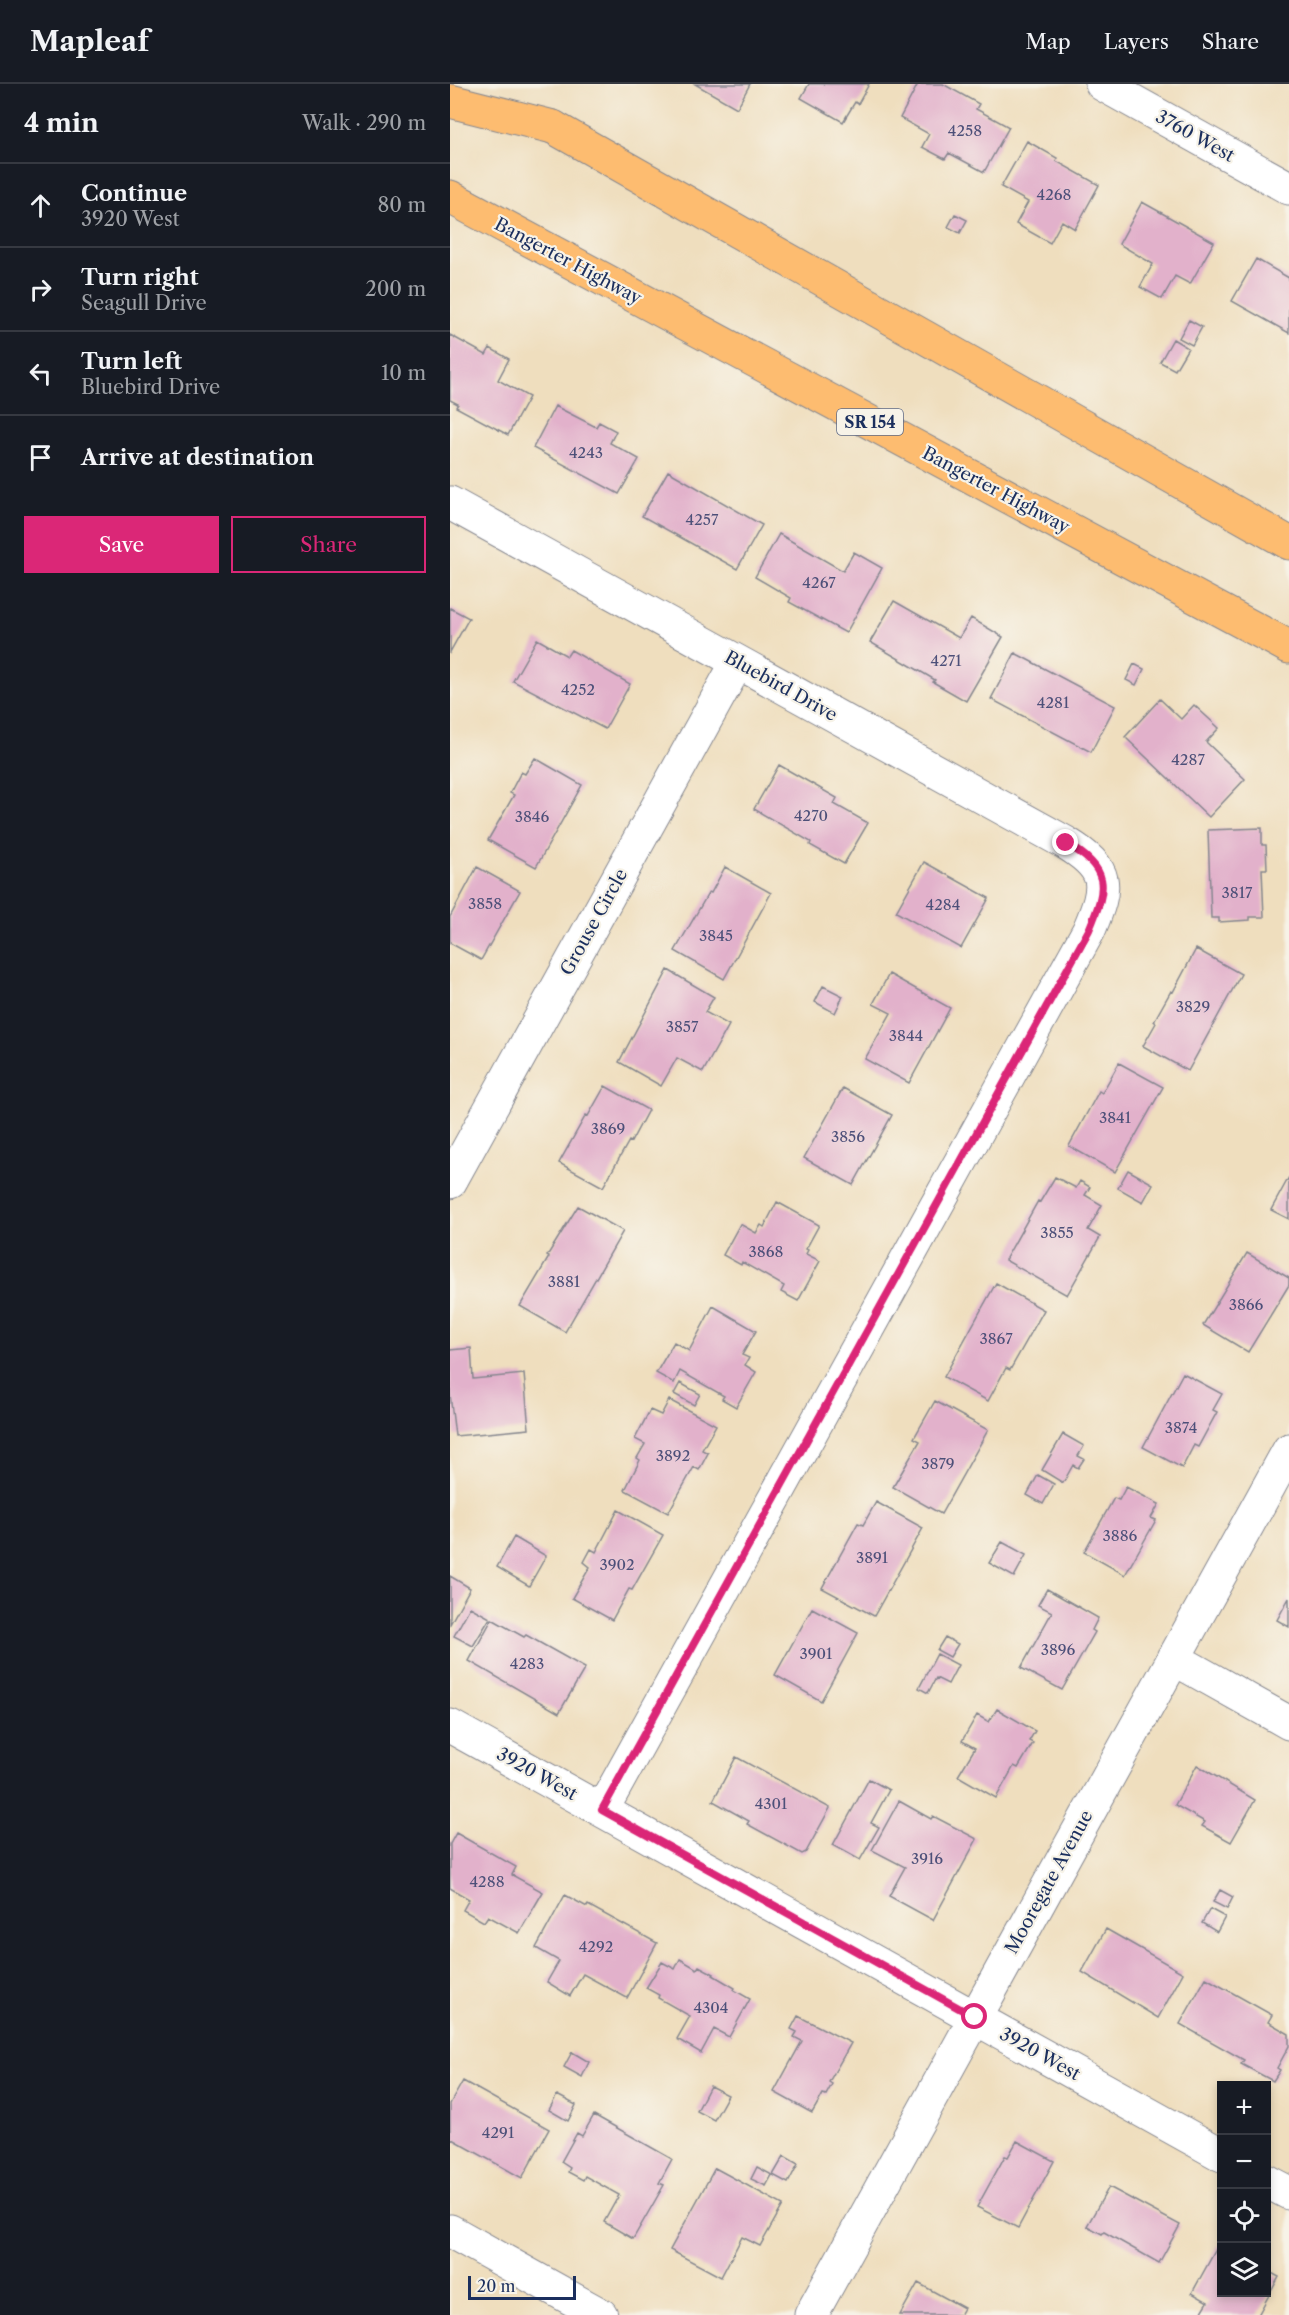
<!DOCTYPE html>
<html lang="en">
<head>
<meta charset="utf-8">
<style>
	body { margin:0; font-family:"Libre Caslon Text",serif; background:#20242c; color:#f1f3f6 }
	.controls { position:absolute; right:18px; bottom:18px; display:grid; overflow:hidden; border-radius:0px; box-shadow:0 3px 9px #0003 }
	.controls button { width:54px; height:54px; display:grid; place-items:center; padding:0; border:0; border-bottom:2px solid #363941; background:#171b24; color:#f1f3f6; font:30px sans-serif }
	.scale { position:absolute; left:18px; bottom:15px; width:108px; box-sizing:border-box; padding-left:6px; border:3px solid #1b2f5e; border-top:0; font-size:16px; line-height:21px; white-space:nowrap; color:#1b2f5e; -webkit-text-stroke:4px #f7f3e8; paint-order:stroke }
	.stop { position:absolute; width:18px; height:18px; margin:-14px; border:4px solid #db2777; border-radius:50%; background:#fff }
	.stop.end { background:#db2777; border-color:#fff; box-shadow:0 2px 6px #0008 }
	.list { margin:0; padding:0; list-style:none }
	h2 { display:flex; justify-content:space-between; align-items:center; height:78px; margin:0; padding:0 24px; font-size:26px }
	h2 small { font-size:20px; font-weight:400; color:#9ea1a6 }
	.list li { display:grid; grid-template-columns:39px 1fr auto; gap:18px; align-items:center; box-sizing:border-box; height:84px; padding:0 24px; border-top:2px solid #363941 }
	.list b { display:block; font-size:22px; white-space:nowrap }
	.list p { margin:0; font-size:20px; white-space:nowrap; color:#9ea1a6 }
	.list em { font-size:20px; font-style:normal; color:#9ea1a6 }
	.actions { display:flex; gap:12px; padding:18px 24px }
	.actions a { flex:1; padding:14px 0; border:2px solid #db2777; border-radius:0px; text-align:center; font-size:21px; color:#db2777 }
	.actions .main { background:#db2777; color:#fff }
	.icon { flex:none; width:33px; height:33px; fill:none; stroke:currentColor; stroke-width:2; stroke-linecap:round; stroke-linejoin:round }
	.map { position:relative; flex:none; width:839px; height:2231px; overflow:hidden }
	header { display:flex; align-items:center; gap:36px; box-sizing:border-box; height:84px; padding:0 30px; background:#171b24; border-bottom:2px solid #363941 }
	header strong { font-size:28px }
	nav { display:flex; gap:33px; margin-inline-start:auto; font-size:21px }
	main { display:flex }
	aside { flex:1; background:#171b24 }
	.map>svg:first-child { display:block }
	.building { fill:#e2b1cb }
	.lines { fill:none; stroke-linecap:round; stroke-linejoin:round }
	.minor-casing { stroke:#85868e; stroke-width:35 }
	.trunk-casing { stroke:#85868e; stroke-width:35 }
	.motorway-casing { stroke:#85868e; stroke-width:35 }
	.minor { stroke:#fff; stroke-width:33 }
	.trunk { stroke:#fdbc70; stroke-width:33 }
	.motorway { stroke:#fdbc70; stroke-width:33 }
	.route { stroke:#db2777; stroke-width:8 }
	.labels { text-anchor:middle; stroke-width:4.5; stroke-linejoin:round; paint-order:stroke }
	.number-label { font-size:15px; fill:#4d5079 }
	.shield { fill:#f7f3e8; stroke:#5d6a87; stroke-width:1.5 }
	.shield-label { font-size:16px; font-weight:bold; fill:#1b2f5e }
	.street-label { font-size:18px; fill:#1b2f5e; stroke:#f7f3e8 }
</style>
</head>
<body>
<header>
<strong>Mapleaf</strong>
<nav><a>Map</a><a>Layers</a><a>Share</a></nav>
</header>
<main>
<aside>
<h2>4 min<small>Walk · 290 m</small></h2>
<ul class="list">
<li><svg class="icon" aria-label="ahead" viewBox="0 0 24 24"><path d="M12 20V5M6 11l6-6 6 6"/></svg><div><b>Continue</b><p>3920 West</p></div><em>80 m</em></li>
<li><svg class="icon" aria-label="right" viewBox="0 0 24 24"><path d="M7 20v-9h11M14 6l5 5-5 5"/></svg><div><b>Turn right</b><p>Seagull Drive</p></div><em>200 m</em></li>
<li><svg class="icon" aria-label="left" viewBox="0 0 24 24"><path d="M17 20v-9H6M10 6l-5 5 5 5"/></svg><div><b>Turn left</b><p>Bluebird Drive</p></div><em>10 m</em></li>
<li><svg class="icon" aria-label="arrive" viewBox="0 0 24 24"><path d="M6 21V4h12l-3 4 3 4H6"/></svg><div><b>Arrive at destination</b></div></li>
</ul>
<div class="actions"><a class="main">Save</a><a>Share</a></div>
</aside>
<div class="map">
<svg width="839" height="2231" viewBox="0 0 839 2231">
	<rect width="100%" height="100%" fill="#f7f3e8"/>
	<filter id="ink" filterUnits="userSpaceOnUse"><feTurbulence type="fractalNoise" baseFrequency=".0167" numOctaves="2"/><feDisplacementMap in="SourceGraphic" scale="12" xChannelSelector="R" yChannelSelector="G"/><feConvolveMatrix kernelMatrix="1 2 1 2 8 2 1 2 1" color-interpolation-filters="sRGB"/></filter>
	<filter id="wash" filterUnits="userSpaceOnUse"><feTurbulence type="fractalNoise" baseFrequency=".008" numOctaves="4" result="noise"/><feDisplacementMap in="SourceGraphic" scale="24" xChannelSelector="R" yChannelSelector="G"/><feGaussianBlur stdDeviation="1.35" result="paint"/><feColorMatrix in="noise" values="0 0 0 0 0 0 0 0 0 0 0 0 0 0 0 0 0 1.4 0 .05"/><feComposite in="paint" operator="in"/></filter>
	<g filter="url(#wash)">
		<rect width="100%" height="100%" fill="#efdebe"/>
		<g id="blocks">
			<!-- building -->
			<path class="building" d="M 245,0 L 300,0 L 287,24 Z
				M 359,0 L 419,0 L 408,20 L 405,18 L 393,38 L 351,14 Z
				M 468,0 L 493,0 L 529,20 L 526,25 L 559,43 L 534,88 L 499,69 L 495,75 L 472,63 L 479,50 L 450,34 Z
				M 577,57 L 607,74 L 606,77 L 649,101 L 625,145 L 612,137 L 600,159 L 566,140 L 578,118 L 551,103 Z
				M 692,118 L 764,158 L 740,200 L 725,192 L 712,215 L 690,203 L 703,180 L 669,160 Z
				M 505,130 L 517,136 L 510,149 L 498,143 Z
				M 806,175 L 839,194 L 839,249 L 782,217 Z
				M 739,236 L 752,243 L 742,261 L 729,254 Z
				M 0,251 L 36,271 L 40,264 L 59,275 L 48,296 L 79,313 L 58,351 L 6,323 L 8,320 L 0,316 Z
				M 723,255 L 738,264 L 725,286 L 710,278 Z
				M 105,322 L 146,343 L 149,338 L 166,347 L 160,359 L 189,375 L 169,410 L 83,364 Z
				M 218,387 L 312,441 L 287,485 L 192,432 Z
				M 329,450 L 393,487 L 404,468 L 432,484 L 396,549 L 339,518 L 341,514 L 305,493 Z
				M 444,517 L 509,554 L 521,534 L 553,553 L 516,617 L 483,598 L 485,596 L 420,558 Z
				M 0,524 L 19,534 L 0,568 Z
				M 87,555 L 117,572 L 121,566 L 180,600 L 155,645 L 63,597 Z
				M 565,569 L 665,622 L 641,668 L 541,615 Z
				M 684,580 L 694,585 L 686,601 L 676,596 Z
				M 710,615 L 731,635 L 744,621 L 769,644 L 756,658 L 795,695 L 759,733 L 675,653 Z
				M 85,674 L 132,701 L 86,783 L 38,756 L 64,711 L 60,709 L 71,688 L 75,690 Z
				M 329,681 L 387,714 L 384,720 L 418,739 L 394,780 L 360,761 L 361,758 L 304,725 Z
				M 812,744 L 812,761 L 816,761 L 817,785 L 812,785 L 814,833 L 800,833 L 800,836 L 769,838 L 769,834 L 761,834 L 758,746 Z
				M 474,778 L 539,814 L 511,864 L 446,828 Z
				M 27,783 L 70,807 L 31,876 L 0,859 L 0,833 Z
				M 275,783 L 321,809 L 274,895 L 225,867 L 259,808 L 261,809 Z
				M 746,865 L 791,890 L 738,987 L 693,962 L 706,939 L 704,937 L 721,907 L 723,908 Z
				M 218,886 L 264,913 L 255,928 L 279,941 L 253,988 L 227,974 L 211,1002 L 169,978 Z
				M 439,890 L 500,924 L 459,999 L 415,975 L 441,929 L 423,920 Z
				M 373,902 L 393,912 L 385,929 L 365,918 Z
				M 669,979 L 713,1003 L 665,1088 L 619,1062 L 649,1007 L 652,1009 Z
				M 155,1002 L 198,1026 L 181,1058 L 179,1057 L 153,1103 L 109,1079 L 136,1031 L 138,1032 Z
				M 393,1004 L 442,1031 L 403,1101 L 354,1074 Z
				M 678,1086 L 703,1100 L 693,1118 L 668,1104 Z
				M 605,1093 L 626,1104 L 630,1097 L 640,1103 L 635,1111 L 652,1121 L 638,1146 L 650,1153 L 617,1211 L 555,1176 L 588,1117 L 590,1118 Z
				M 839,1093 L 839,1135 L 821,1126 Z
				M 327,1118 L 369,1141 L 356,1165 L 358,1166 L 356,1170 L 370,1177 L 348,1217 L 331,1208 L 334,1202 L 292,1178 L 291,1181 L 273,1171 L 290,1140 L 306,1149 L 311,1141 L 314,1143 Z
				M 128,1122 L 173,1147 L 115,1248 L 70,1222 L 99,1173 L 97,1172 Z
				M 797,1169 L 839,1194 L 839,1201 L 798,1268 L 753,1241 Z
				M 546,1199 L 594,1226 L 560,1286 L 556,1284 L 538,1317 L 494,1293 Z
				M 263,1222 L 306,1247 L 292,1271 L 299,1274 L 295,1281 L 306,1288 L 286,1323 L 272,1315 L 274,1312 L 230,1287 L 224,1299 L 206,1289 L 224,1258 L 239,1267 Z
				M 21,1264 L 23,1295 L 74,1290 L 79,1345 L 5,1352 L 0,1310 L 0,1266 Z
				M 733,1289 L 772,1310 L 763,1326 L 767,1328 L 748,1363 L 744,1361 L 732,1384 L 693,1363 Z
				M 230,1299 L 250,1310 L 244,1321 L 224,1310 Z
				M 219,1316 L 266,1341 L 252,1366 L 258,1369 L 249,1386 L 244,1383 L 218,1429 L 175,1406 L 190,1376 L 187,1374 L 195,1360 L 185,1355 L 200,1326 L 211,1331 Z
				M 485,1317 L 538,1346 L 491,1430 L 443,1403 L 470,1357 L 464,1354 Z
				M 613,1350 L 634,1362 L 628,1372 L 634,1375 L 628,1384 L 623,1381 L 613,1399 L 592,1386 Z
				M 588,1391 L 604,1400 L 593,1420 L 577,1411 Z
				M 676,1403 L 709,1420 L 701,1434 L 706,1436 L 675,1491 L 634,1468 L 664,1414 L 669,1416 Z
				M 426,1418 L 473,1444 L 424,1532 L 372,1504 L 408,1439 L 413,1441 Z
				M 168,1426 L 213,1451 L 182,1506 L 179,1505 L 162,1536 L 122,1514 L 140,1483 L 134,1478 L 141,1465 L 146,1468 Z
				M 64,1453 L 96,1472 L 79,1502 L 47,1483 Z
				M 552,1458 L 576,1471 L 564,1493 L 539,1479 Z
				M 0,1492 L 20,1504 L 0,1540 Z
				M 597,1505 L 648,1534 L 642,1546 L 645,1548 L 612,1606 L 571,1584 L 602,1528 L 588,1521 Z
				M 839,1514 L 839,1543 L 827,1536 Z
				M 20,1523 L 40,1534 L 23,1562 L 4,1552 Z
				M 362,1524 L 408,1549 L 371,1617 L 325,1591 Z
				M 42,1535 L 74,1553 L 76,1551 L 135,1584 L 109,1629 L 19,1577 Z
				M 495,1553 L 508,1560 L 500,1573 L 487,1566 Z
				M 487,1570 L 508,1581 L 498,1600 L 486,1594 L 478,1609 L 469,1604 Z
				M 547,1625 L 585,1647 L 579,1657 L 583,1659 L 568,1684 L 564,1682 L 546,1714 L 508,1692 L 525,1664 L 512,1657 L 527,1631 L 539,1638 Z
				M 286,1673 L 380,1724 L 356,1768 L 352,1770 L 297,1740 L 299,1737 L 263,1717 Z
				M 747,1681 L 805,1716 L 781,1758 L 752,1742 L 755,1738 L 725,1721 Z
				M 419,1695 L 439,1706 L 421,1739 L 429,1743 L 410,1776 L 383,1761 Z
				M 449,1717 L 481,1735 L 483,1732 L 527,1755 L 483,1836 L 439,1812 L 455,1783 L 422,1766 Z
				M 6,1749 L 66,1783 L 62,1791 L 93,1808 L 69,1849 L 38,1832 L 34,1838 L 13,1826 L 19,1815 L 0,1804 L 0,1760 Z
				M 770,1806 L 783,1813 L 777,1825 L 763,1818 Z
				M 115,1811 L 137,1823 L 138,1821 L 207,1859 L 177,1914 L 133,1890 L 120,1912 L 97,1898 L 109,1877 L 86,1864 Z
				M 760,1825 L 775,1833 L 767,1848 L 752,1839 Z
				M 656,1845 L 733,1889 L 708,1934 L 632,1888 Z
				M 230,1875 L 247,1885 L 249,1882 L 264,1890 L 263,1891 L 285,1904 L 284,1906 L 300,1915 L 279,1953 L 264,1945 L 251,1969 L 227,1955 L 240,1932 L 208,1914 L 209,1911 L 196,1904 L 212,1878 L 225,1885 Z
				M 756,1894 L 822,1931 L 818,1938 L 839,1950 L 839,1962 L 827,1984 L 830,1986 L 823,1997 L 791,1980 L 794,1976 L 730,1940 Z
				M 348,1932 L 401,1959 L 379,1998 L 382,2000 L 376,2011 L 373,2010 L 362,2029 L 324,2008 L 352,1957 L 344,1953 L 347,1948 L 341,1945 Z
				M 122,1968 L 139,1978 L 132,1993 L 114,1983 Z
				M 13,1997 L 99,2045 L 72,2094 L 0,2054 L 0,2020 Z
				M 260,2002 L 278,2011 L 264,2036 L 247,2027 Z
				M 107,2011 L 126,2021 L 118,2037 L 99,2026 Z
				M 144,2031 L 222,2075 L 209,2099 L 214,2101 L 183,2155 L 154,2138 L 169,2111 L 135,2092 L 133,2096 L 118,2088 L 120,2084 L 111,2078 L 127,2049 L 132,2052 Z
				M 567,2057 L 604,2077 L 568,2144 L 527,2123 L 555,2072 L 558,2073 Z
				M 334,2072 L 348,2080 L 338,2099 L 323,2091 Z
				M 307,2083 L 322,2091 L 316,2102 L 301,2095 Z
				M 265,2084 L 333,2121 L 310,2162 L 292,2153 L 271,2193 L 220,2166 Z
				M 659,2103 L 730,2141 L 709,2179 L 654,2148 L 652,2150 L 637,2142 Z
				M 769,2160 L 772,2161 L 772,2208 L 816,2208 L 816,2186 L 829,2193 L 808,2231 L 750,2231 L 758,2218 L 742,2209 Z
				M 468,2199 L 514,2224 L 510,2231 L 450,2231 Z"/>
		</g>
	</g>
	<g filter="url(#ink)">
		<use href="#blocks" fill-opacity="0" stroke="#85868e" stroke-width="1.5"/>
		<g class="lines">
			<!-- minor casing -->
			<g class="minor-casing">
				<path id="minor" d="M 652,0 L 839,104
					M 0,419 L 616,759 C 660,786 658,801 639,846 L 152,1726
					M 0,1098 L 287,579
					M 723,1574 L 839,1639
					M 0,1642 L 772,2071
					M 816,2097 L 839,2109
					M 0,2147 L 151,2231
					M 361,2231 L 839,1366"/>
			</g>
			<!-- trunk casing -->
			<g class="trunk-casing">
				<path id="trunk" d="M 0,17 L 103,43"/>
			</g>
			<!-- motorway casing -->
			<g class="motorway-casing">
				<path id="motorway" d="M 103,43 L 839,459
					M 0,113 L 839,563"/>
			</g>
			<!-- minor -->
			<use href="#minor" class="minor"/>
			<!-- trunk -->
			<use href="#trunk" class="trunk"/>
			<!-- motorway -->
			<use href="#motorway" class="motorway"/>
		</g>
	</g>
	<g class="lines" filter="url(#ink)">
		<!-- route -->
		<path class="route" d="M 525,1933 L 152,1726 L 639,846 C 658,801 660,786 616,759"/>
	</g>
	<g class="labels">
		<!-- number labels -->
		<g class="number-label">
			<text x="515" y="52">4258</text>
			<text x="604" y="116">4268</text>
			<text x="136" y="374">4243</text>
			<text x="252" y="441">4257</text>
			<text x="369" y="504">4267</text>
			<text x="496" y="582">4271</text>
			<text x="128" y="611">4252</text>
			<text x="603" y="624">4281</text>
			<text x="738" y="681">4287</text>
			<text x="361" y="737">4270</text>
			<text x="82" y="738">3846</text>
			<text x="787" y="814">3817</text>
			<text x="35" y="825">3858</text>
			<text x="493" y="826">4284</text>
			<text x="266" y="857">3845</text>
			<text x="743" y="928">3829</text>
			<text x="232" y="948">3857</text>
			<text x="456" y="957">3844</text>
			<text x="665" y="1039">3841</text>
			<text x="158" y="1050">3869</text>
			<text x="398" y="1058">3856</text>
			<text x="607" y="1154">3855</text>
			<text x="316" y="1173">3868</text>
			<text x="114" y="1203">3881</text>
			<text x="796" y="1226">3866</text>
			<text x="546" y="1260">3867</text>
			<text x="731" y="1349">3874</text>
			<text x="223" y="1377">3892</text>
			<text x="488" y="1385">3879</text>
			<text x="670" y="1457">3886</text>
			<text x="422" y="1479">3891</text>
			<text x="167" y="1486">3902</text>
			<text x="608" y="1571">3896</text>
			<text x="366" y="1575">3901</text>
			<text x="77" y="1585">4283</text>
			<text x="321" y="1725">4301</text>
			<text x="477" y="1780">3916</text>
			<text x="37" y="1803">4288</text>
			<text x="146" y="1868">4292</text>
			<text x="261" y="1929">4304</text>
			<text x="48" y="2054">4291</text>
		</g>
		<!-- shield labels -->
		<rect class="shield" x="387" y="325" width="66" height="26" rx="4.5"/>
		<g class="shield-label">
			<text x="420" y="344">SR 154</text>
		</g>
		<!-- street labels -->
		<g class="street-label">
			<text transform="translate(745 52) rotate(29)" y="6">3760 West</text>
			<text transform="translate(118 177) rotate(28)" y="6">Bangerter Highway</text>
			<text transform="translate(546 406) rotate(28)" y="6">Bangerter Highway</text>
			<text transform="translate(331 602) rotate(29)" y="6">Bluebird Drive</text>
			<text transform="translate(144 838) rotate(-61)" y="6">Grouse Circle</text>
			<text transform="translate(87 1690) rotate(29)" y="6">3920 West</text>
			<text transform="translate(599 1798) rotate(-61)" y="6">Mooregate Avenue</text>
			<text transform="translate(590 1970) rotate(29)" y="6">3920 West</text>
		</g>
	</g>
</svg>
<div class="controls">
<button>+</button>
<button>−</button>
<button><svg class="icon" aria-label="locate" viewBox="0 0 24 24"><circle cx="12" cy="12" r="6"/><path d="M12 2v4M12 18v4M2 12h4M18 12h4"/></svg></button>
<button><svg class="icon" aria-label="layers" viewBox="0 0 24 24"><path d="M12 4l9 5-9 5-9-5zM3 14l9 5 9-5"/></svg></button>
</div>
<div class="scale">20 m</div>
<div class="stop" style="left:525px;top:1933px"></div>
<div class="stop end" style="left:616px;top:759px"></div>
</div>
</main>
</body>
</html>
